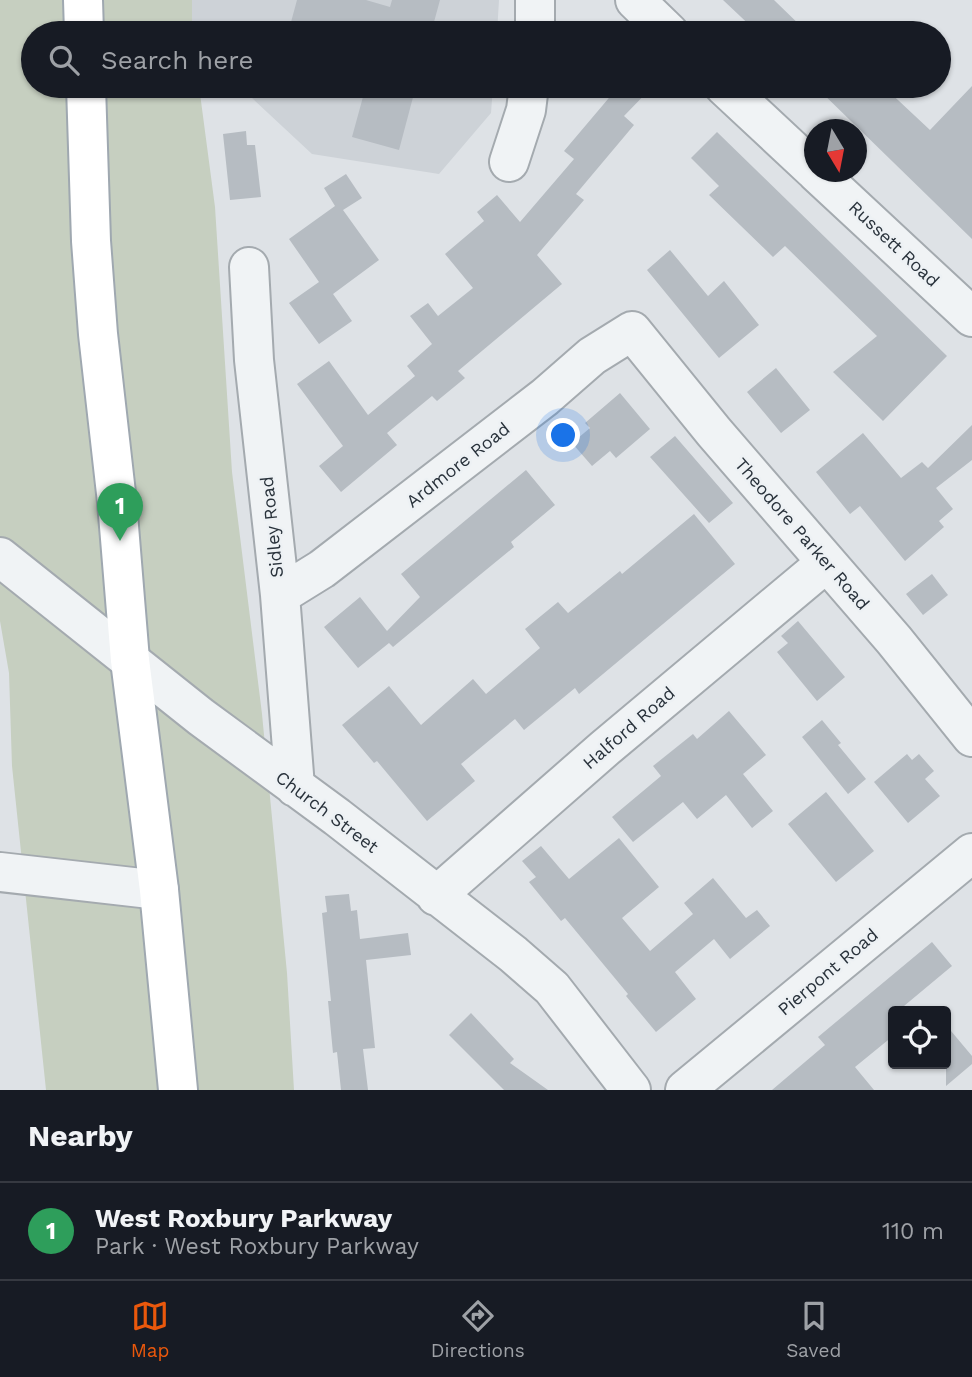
<!DOCTYPE html>
<html lang="en">
<head>
<meta charset="utf-8">
<style>
	body { margin:0; font-family:"Work Sans",sans-serif; background:#242831; color:#f1f3f6 }
	.controls { position:absolute; right:21px; bottom:21px; display:grid; overflow:hidden; border-radius:7px; box-shadow:0 2px 5px #0004 }
	.controls button { width:63px; height:63px; display:grid; place-items:center; padding:0; border:0; border-bottom:2px solid #363941; background:#171b24; color:#f1f3f6; font:35px sans-serif }
	.compass { position:absolute; left:804px; top:119px; width:63px; height:63px; border-radius:50%; background:#171b24; box-shadow:0 2px 5px #0004; rotate:170deg }
	.you { position:absolute; left:564px; top:436px; width:24px; height:24px; margin:-18px; border:5px solid #fff; border-radius:50%; background:#1a73e8; box-shadow:0 0 0 10px #1a73e833 }
	.badge { display:grid; place-items:center; width:46px; height:46px; border-radius:50%; background:#ea580c; color:#fff; font-size:23px; font-weight:700 }
	.pin { position:absolute; translate:-50% -58px; filter:drop-shadow(0 2px 4px #0008) }
	.pin::after { content:''; position:absolute; top:37px; width:24px; height:21px; background:inherit; clip-path:polygon(0 0,100% 0,50% 100%) }
	.list { margin:0; padding:0; list-style:none }
	h2 { display:flex; justify-content:space-between; align-items:center; height:91px; margin:0; padding:0 28px; font-size:30px }
	h2 small { font-size:23px; font-weight:400; color:#9ea1a6 }
	.list li { display:grid; grid-template-columns:46px 1fr auto; gap:21px; align-items:center; box-sizing:border-box; height:98px; padding:0 28px; border-top:2px solid #363941 }
	.list b { display:block; font-size:26px; white-space:nowrap }
	.list p { margin:0; font-size:23px; white-space:nowrap; color:#9ea1a6 }
	.list em { font-size:23px; font-style:normal; color:#9ea1a6 }
	.icon { flex:none; width:38px; height:38px; fill:none; stroke:currentColor; stroke-width:2; stroke-linecap:round; stroke-linejoin:round }
	.map { position:relative; flex:none; width:972px; height:1090px; overflow:hidden }
	.search { position:absolute; background:#171b24; box-shadow:0 2px 5px #0004; left:21px; right:21px; top:21px; height:77px; display:flex; align-items:center; gap:18px; box-sizing:border-box; padding:0 24px; border-radius:38px; color:#9ea1a6; font-size:26px }
	.sheet { height:189px; background:#171b24 }
	nav { display:flex; justify-content:space-around; align-items:center; box-sizing:border-box; height:98px; border-top:2px solid #363941; background:#171b24; font-size:19px; color:#9ea1a6 }
	nav a { display:grid; justify-items:center; gap:4px }
	nav .on { color:#ea580c }
	.map>svg:first-child { display:block }
	.built { fill:#cdd2d7 }
	.green { fill:#c6cfc0 }
	.building { fill:#b6bcc2 }
	.lines { fill:none; stroke-linecap:round; stroke-linejoin:round }
	.minor-casing { stroke:#a4aaaf; stroke-width:42 }
	.major-casing { stroke:#9fa8b0; stroke-width:42 }
	.minor { stroke:#f0f3f5; stroke-width:38 }
	.major { stroke:#fff; stroke-width:38 }
	.labels { text-anchor:middle; stroke-width:5; stroke-linejoin:round; paint-order:stroke }
	.street-label { font-size:18px; fill:#29323b; stroke:#edf1f4 }
</style>
</head>
<body>
<div class="map">
<svg width="972" height="1090" viewBox="0 0 972 1090">
	<rect width="100%" height="100%" fill="#dee2e6"/>
	<!-- built -->
	<path class="built" d="M 118,0 L 499,0 L 497,33 L 120,33 Z
		M 239,86 L 493,86 L 491,113 L 439,174 L 312,154 Z"/>
	<!-- green -->
	<path class="green" d="M 0,0 L 192,0 L 192,33 L 33,33 L 33,86 L 199,86 L 215,207 L 232,472 L 262,714 L 287,973 L 294,1090 L 46,1090 L 12,766 L 9,673 L 0,621 Z"/>
	<!-- building -->
	<path class="building" d="M 297,0 L 366,0 L 390,7 L 392,0 L 440,0 L 431,33 L 288,33 Z
		M 723,0 L 774,0 L 808,33 L 758,33 Z
		M 366,86 L 416,86 L 399,150 L 352,137 Z
		M 619,86 L 653,86 L 624,116 L 634,125 L 576,194 L 584,200 L 537,255 L 562,284 L 458,371 L 465,378 L 437,401 L 432,396 L 387,433 L 397,445 L 341,492 L 319,466 L 343,446 L 297,384 L 329,361 L 368,415 L 415,376 L 407,366 L 432,344 L 410,316 L 428,303 L 438,316 L 473,288 L 445,254 L 484,221 L 477,212 L 497,195 L 520,222 L 574,159 L 564,151 Z
		M 815,86 L 883,86 L 930,130 L 972,86 L 972,239 Z
		M 246,131 L 247,145 L 255,145 L 261,197 L 230,200 L 223,134 Z
		M 717,132 L 947,356 L 883,421 L 833,372 L 877,336 L 785,246 L 773,257 L 709,195 L 719,186 L 691,158 Z
		M 346,174 L 362,198 L 343,210 L 379,260 L 333,294 L 352,321 L 319,344 L 289,303 L 319,282 L 289,239 L 335,206 L 324,188 Z
		M 670,250 L 708,296 L 724,281 L 759,325 L 719,358 L 647,270 Z
		M 776,368 L 810,410 L 781,433 L 747,392 Z
		M 620,393 L 650,429 L 616,458 L 610,451 L 592,466 L 572,443 L 590,428 L 585,423 Z
		M 972,425 L 972,460 L 936,488 L 953,509 L 939,521 L 944,527 L 905,561 L 860,506 L 850,514 L 816,472 L 863,433 L 901,478 L 922,462 L 928,468 Z
		M 675,436 L 733,503 L 709,523 L 650,457 Z
		M 526,470 L 555,505 L 511,542 L 514,547 L 481,574 L 393,647 L 389,643 L 358,668 L 324,627 L 360,597 L 387,631 L 420,597 L 401,574 Z
		M 694,514 L 735,564 L 579,694 L 575,688 L 524,730 L 515,719 L 461,764 L 475,781 L 427,821 L 377,761 L 374,763 L 342,725 L 389,686 L 421,725 L 473,679 L 486,694 L 540,648 L 525,629 L 558,602 L 568,613 L 620,571 L 622,574 Z
		M 932,574 L 948,595 L 923,615 L 906,594 Z
		M 798,621 L 845,677 L 817,701 L 777,652 L 788,643 L 781,636 Z
		M 729,711 L 766,755 L 743,774 L 773,811 L 752,828 L 726,795 L 697,819 L 683,802 L 633,842 L 612,817 L 661,776 L 653,766 L 693,734 L 697,739 Z
		M 822,720 L 841,743 L 838,745 L 866,779 L 848,794 L 802,737 Z
		M 907,754 L 912,760 L 919,754 L 934,771 L 925,779 L 940,796 L 908,823 L 874,782 Z
		M 826,792 L 874,851 L 836,882 L 788,824 Z
		M 619,838 L 659,887 L 622,918 L 650,951 L 693,914 L 684,903 L 713,878 L 746,918 L 757,910 L 770,926 L 730,959 L 714,939 L 675,972 L 696,999 L 656,1032 L 626,996 L 628,994 L 565,918 L 561,921 L 529,882 L 536,877 L 522,861 L 541,846 L 569,879 Z
		M 349,894 L 351,911 L 357,910 L 360,939 L 408,933 L 411,955 L 366,960 L 375,1048 L 363,1049 L 368,1090 L 341,1090 L 337,1052 L 333,1053 L 328,1001 L 331,1001 L 322,913 L 327,912 L 325,896 Z
		M 932,942 L 952,966 L 898,1011 L 893,1011 L 893,1036 L 855,1067 L 874,1090 L 772,1090 L 825,1045 L 818,1037 Z
		M 471,1013 L 514,1059 L 510,1063 L 548,1090 L 504,1090 L 449,1035 Z
		M 946,1025 L 972,1056 L 972,1064 L 946,1086 Z"/>
	<g class="lines">
		<!-- minor casing -->
		<g class="minor-casing">
			<path id="minor" d="M 635,0 L 669,33
				M 535,33 L 535,0
				M 724,86 L 814,170
				M 509,162 L 526,110 L 529,86
				M 816,172 L 972,317
				M 249,267 L 254,360 L 280,595 L 295,787
				M 0,557 L 201,717 L 337,817 L 513,954 L 552,988 L 631,1090
				M 280,595 L 322,569 L 545,397 L 592,356 L 632,331 L 714,432 L 894,640 L 972,737
				M 0,872 L 159,890
				M 436,896 L 605,748 L 826,563
				M 685,1090 L 972,853"/>
		</g>
		<!-- major casing -->
		<g class="major-casing">
			<path id="major" d="M 83,0 L 84,33
				M 86,86 L 91,241 L 98,334 L 117,502 L 130,660 L 159,890 L 178,1090"/>
		</g>
		<!-- minor -->
		<use href="#minor" class="minor"/>
		<!-- major -->
		<use href="#major" class="major"/>
	</g>
	<g class="labels">
		<!-- street labels -->
		<g class="street-label">
			<text transform="translate(894 244) rotate(43)" y="6">Russett Road</text>
			<text transform="translate(458 465) rotate(-38)" y="6">Ardmore Road</text>
			<text transform="translate(272 527) rotate(-96)" y="6">Sidley Road</text>
			<text transform="translate(802 534) rotate(49)" y="6">Theodore Parker Road</text>
			<text transform="translate(629 728) rotate(-41)" y="6">Halford Road</text>
			<text transform="translate(327 812) rotate(37)" y="6">Church Street</text>
			<text transform="translate(828 972) rotate(-40)" y="6">Pierpont Road</text>
		</g>
	</g>
</svg>
<div class="controls">
<button><svg class="icon" aria-label="locate" viewBox="0 0 24 24"><circle cx="12" cy="12" r="6"/><path d="M12 2v4M12 18v4M2 12h4M18 12h4"/></svg></button>
</div>
<svg class="compass" viewBox="-18 -18 36 36"><path d="M0-13l5 13h-10z" fill="#e53935"/><path d="M0 13l5-13h-10z" fill="#9ea1a6"/></svg>
<div class="you"></div>
<div class="pin badge" style="left:120px;top:541px;background:#2e9e5b">1</div>
<div class="search"><svg class="icon" aria-label="search" viewBox="0 0 24 24"><circle cx="10" cy="10" r="6"/><path d="M15 15l6 6"/></svg>Search here</div>
</div>
<section class="sheet">
<h2>Nearby<small></small></h2>
<ul class="list">
<li><span class="badge" style="background:#2e9e5b">1</span><div><b>West Roxbury Parkway</b><p>Park · West Roxbury Parkway</p></div><em>110 m</em></li>
</ul>
</section>
<nav>
<a class="on"><svg class="icon" aria-label="map" viewBox="0 0 24 24"><path d="M3 6l6-2 6 2 6-2v14l-6 2-6-2-6 2zM9 4v14M15 6v14"/></svg>Map</a>
<a><svg class="icon" aria-label="directions" viewBox="0 0 24 24"><path d="M12 3l9 9-9 9-9-9zM9 14v-3h6M13 9l2 2-2 2"/></svg>Directions</a>
<a><svg class="icon" aria-label="saved" viewBox="0 0 24 24"><path d="M7 4h10v16l-5-4-5 4z"/></svg>Saved</a>
</nav>
</body>
</html>
